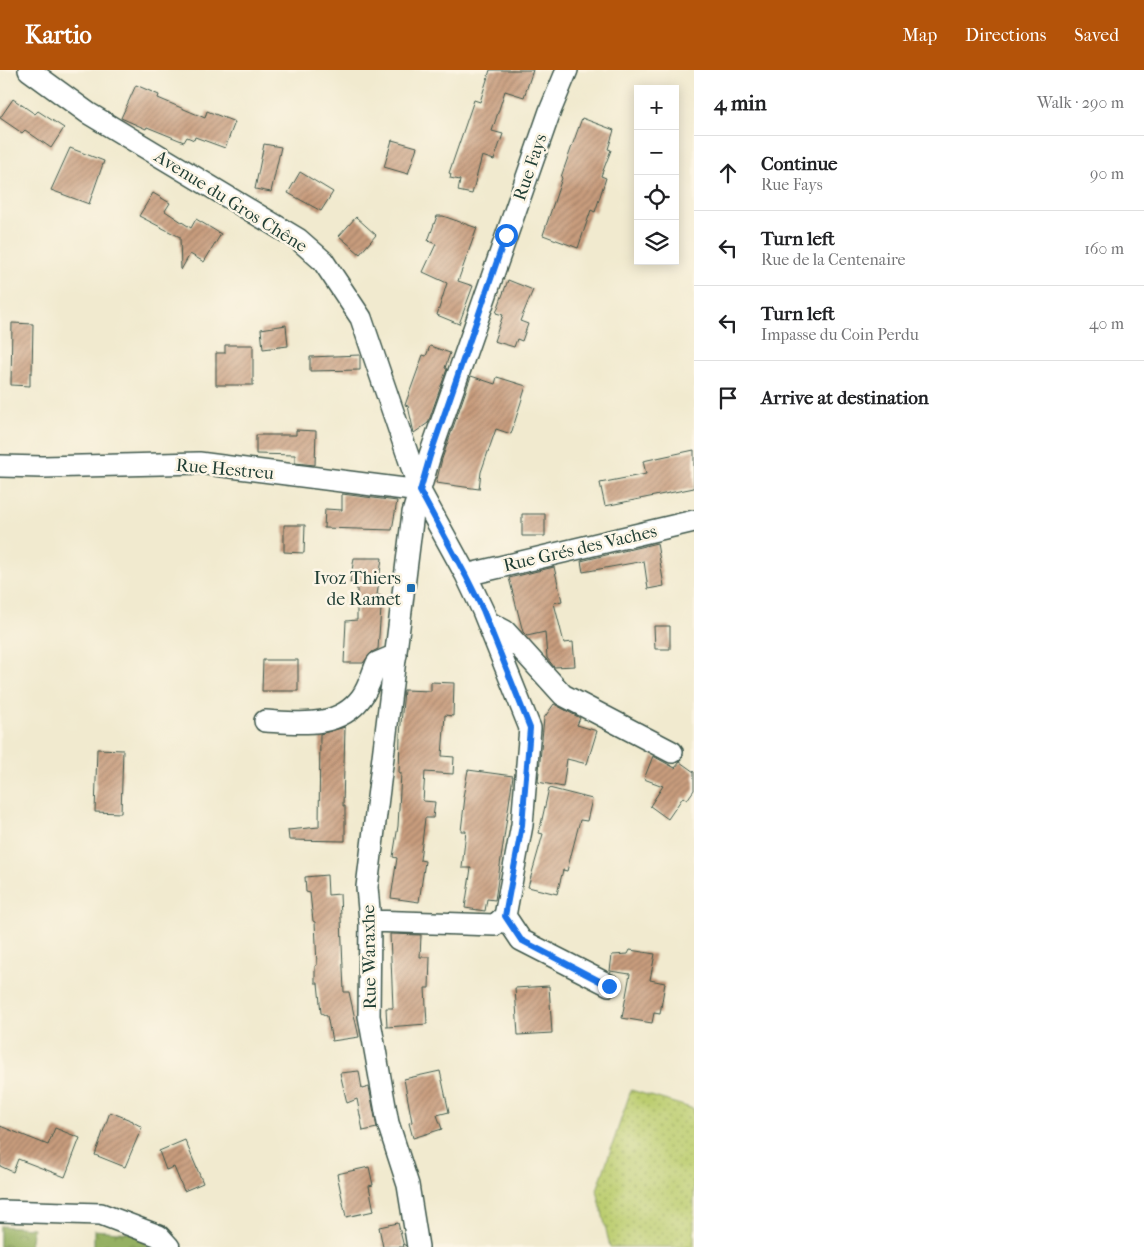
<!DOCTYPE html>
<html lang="en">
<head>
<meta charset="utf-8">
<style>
	body { margin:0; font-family:"IM FELL French Canon",serif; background:#f2f2f2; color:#202124 }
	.controls { position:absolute; right:15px; top:15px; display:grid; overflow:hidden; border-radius:0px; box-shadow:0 2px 12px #0003 }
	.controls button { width:45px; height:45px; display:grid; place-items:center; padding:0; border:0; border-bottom:1px solid #e0e0e0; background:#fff; color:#202124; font:25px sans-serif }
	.stop { position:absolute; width:15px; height:15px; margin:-11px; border:4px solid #1a73e8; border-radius:50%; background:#fff }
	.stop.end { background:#1a73e8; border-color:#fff; box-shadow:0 1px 5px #0008 }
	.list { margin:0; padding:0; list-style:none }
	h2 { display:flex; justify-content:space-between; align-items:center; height:65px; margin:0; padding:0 20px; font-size:21px }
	h2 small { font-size:16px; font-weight:400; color:#757577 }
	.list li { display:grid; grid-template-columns:32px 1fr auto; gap:15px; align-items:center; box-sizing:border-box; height:75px; padding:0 20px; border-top:1px solid #e0e0e0 }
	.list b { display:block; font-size:19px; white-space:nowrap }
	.list p { margin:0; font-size:16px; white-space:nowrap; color:#757577 }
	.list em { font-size:16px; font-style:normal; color:#757577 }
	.icon { flex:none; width:28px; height:28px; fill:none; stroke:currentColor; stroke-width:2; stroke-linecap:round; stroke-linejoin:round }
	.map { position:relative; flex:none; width:694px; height:1177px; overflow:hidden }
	header { display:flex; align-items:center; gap:30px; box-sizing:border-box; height:70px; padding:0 25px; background:#b45309; color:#fff }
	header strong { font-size:24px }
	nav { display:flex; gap:28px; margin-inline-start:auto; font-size:18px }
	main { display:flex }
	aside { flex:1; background:#fff }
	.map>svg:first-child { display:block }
	.grass { fill:url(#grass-dots); stroke:#6e8552 }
	.forest { fill:url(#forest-crowns); stroke:#5a764b }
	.building { fill:url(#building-hatch) }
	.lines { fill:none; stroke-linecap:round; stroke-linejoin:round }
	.minor-casing { stroke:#3e574b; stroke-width:24 }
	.minor { stroke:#fff; stroke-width:21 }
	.route { stroke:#1a73e8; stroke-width:6 }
	.poi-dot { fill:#1f6fb2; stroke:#fcf5e5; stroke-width:2 }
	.labels { text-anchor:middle; stroke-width:5; stroke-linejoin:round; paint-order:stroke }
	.street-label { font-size:18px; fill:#1f3d34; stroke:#fcf5e5 }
	.poi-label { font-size:18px; fill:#1f3d34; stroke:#fcf5e5; text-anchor:end }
</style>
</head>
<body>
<header>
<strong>Kartio</strong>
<nav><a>Map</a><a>Directions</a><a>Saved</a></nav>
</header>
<main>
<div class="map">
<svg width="694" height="1177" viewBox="0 0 694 1177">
	<defs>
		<pattern id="grass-dots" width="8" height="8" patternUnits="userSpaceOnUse" patternTransform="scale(1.25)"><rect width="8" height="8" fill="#bccd70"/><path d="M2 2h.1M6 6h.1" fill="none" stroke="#98a85d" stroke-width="1.8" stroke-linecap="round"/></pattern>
		<pattern id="forest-crowns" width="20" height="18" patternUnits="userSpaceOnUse" patternTransform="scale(1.25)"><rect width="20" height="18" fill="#95b062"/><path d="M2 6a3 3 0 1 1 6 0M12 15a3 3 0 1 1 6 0" fill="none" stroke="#799052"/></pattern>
		<pattern id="building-hatch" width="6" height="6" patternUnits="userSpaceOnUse" patternTransform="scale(1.25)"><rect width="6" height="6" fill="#c89c7d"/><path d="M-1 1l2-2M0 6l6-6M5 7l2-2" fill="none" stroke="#a28067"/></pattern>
	</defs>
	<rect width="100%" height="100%" fill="#fcf5e5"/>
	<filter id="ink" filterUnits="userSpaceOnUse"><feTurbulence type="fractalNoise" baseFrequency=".02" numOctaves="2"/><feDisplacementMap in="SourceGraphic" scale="10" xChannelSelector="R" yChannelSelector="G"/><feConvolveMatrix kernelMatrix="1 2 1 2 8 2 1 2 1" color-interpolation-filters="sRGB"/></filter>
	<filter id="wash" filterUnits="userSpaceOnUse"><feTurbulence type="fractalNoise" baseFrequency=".0096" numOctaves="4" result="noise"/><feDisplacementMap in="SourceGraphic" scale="20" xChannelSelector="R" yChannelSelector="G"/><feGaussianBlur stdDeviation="1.12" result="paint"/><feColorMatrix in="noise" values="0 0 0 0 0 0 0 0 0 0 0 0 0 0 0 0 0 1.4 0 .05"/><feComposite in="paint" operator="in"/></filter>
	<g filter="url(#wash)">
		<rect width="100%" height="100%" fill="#f1eacf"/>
		<!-- grass -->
		<path class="grass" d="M 631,1020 L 694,1039 L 694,1177 L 610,1177 L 597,1120 Z"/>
		<!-- forest -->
		<path class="forest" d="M 0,1156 L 33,1158 L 30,1177 L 0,1177 Z
			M 94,1160 L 132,1163 L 151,1177 L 94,1177 Z"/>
		<g id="blocks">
			<!-- building -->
			<path class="building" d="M 490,0 L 533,0 L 524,27 L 505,21 L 492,61 L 503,64 L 494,90 L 482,86 L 472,124 L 458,121 L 460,110 L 450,108 L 451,104 L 449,103 L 474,30 L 480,32 Z
				M 136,15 L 159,25 L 158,28 L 205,48 L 207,41 L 235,52 L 225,78 L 195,67 L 194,70 L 187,67 L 184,72 L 147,57 L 146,59 L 121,48 Z
				M 13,29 L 35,44 L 38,41 L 64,58 L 51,78 L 25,60 L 22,63 L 0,48 Z
				M 582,48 L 614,60 L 608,79 L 611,80 L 601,106 L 606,108 L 595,142 L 591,140 L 578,178 L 543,165 L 562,108 L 561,107 Z
				M 392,70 L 417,77 L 408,104 L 384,97 Z
				M 264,74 L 281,77 L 271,122 L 255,119 Z
				M 70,78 L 104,91 L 89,134 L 51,120 Z
				M 300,102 L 333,122 L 321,141 L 288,123 Z
				M 153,123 L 170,133 L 165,141 L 191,158 L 196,149 L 221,164 L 204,192 L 190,184 L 181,200 L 180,167 L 139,146 Z
				M 437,146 L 443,146 L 477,158 L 458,211 L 473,216 L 459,254 L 437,245 L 447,213 L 423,202 L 436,174 L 428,171 Z
				M 356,147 L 376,165 L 360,184 L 339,166 Z
				M 508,210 L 533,220 L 520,251 L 528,254 L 522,271 L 517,269 L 514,277 L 494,271 L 503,245 L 496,243 Z
				M 12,253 L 33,254 L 32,303 L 30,303 L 30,316 L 11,315 Z
				M 286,255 L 288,276 L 263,279 L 261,259 Z
				M 225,275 L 253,275 L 253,315 L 216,315 L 216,283 L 225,283 Z
				M 430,276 L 450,283 L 445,298 L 447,299 L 428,353 L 414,363 L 408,336 L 405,335 L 423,285 L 426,286 Z
				M 360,285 L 360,300 L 310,301 L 310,287 Z
				M 471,306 L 495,314 L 497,307 L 526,316 L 511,364 L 496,359 L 481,402 L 479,419 L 436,413 L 442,389 Z
				M 296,360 L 316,361 L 315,395 L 295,393 L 295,385 L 256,384 L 256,365 L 296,365 Z
				M 694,380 L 694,418 L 605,436 L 600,413 L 646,404 L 643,391 Z
				M 342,424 L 397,431 L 392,460 L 324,458 L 325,439 L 342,440 Z
				M 522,444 L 545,444 L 545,466 L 522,466 Z
				M 284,455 L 305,455 L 304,483 L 284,482 Z
				M 657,473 L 664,516 L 648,519 L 644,491 L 583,502 L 581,491 Z
				M 354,488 L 382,488 L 377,525 L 382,526 L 378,579 L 372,582 L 363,593 L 344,593 L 346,551 L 357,550 L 357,513 L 350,513 Z
				M 554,497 L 562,531 L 554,533 L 564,573 L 573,572 L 575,596 L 554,597 L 547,588 L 545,562 L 527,566 L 523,562 L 509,508 Z
				M 654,556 L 670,556 L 670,579 L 655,579 Z
				M 263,590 L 298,590 L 298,621 L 262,621 Z
				M 431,612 L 454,613 L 453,646 L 445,645 L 442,686 L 454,687 L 453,704 L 425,702 L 423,731 L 435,732 L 433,748 L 425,748 L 420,790 L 425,791 L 419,832 L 391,828 L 397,788 L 393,787 L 398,756 L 401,703 L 399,703 L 400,665 L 404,620 L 431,621 Z
				M 554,634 L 580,648 L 577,655 L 597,661 L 587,694 L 567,689 L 563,717 L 538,712 L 544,648 Z
				M 345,657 L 343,736 L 345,736 L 345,771 L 289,770 L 288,760 L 319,757 L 320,664 Z
				M 97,679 L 123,680 L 121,743 L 95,742 Z
				M 653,686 L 675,698 L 680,692 L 694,702 L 694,720 L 687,730 L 683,727 L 668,749 L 650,736 L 663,716 L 644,709 Z
				M 468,700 L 513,706 L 495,830 L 487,829 L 485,841 L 465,838 L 471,798 L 462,798 L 466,761 L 461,761 L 465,727 L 463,727 Z
				M 549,718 L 592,729 L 587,751 L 580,750 L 567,801 L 563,800 L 557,824 L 528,817 L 543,764 L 539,763 Z
				M 327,805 L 328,825 L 340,824 L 344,922 L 349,922 L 359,967 L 332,971 L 327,946 L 321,943 L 318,913 L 315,913 L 315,896 L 317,895 L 315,852 L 313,851 L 310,823 L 306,822 L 305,807 Z
				M 390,864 L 421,865 L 420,887 L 430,887 L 429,918 L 425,918 L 427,954 L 387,957 L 386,938 L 393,938 Z
				M 630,880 L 655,884 L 650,910 L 665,913 L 660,944 L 654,943 L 652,953 L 622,948 L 630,904 L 610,901 L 612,885 L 628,884 Z
				M 549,916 L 552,963 L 518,965 L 515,918 Z
				M 359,1001 L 362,1019 L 369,1017 L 377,1058 L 363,1061 L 357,1029 L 347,1033 L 340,1003 Z
				M 440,1001 L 449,1042 L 437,1045 L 442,1059 L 413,1068 L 409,1053 L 412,1052 L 404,1009 Z
				M 110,1042 L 133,1051 L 133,1052 L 142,1057 L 125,1097 L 95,1085 Z
				M 0,1056 L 48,1075 L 55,1058 L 80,1068 L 65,1107 L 18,1089 L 13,1102 L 0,1096 Z
				M 185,1070 L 203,1113 L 184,1121 L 174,1097 L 166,1100 L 159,1081 Z
				M 369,1097 L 373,1115 L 369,1116 L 374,1141 L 346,1147 L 337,1104 Z
				M 398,1153 L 404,1177 L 383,1177 L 379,1157 Z"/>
		</g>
	</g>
	<g filter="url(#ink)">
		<use href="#blocks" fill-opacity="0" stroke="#3e574b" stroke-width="1"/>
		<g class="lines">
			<!-- minor casing -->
			<g class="minor-casing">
				<path id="minor" d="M 29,0 L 88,43 L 298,169 L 323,191 L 361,248 L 420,421 L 466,505 L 483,541 L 530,658 L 522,755 L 505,846 L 495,855 L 370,851
					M 0,396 L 43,397 L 199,393 L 420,421
					M 466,505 L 694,451
					M 488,552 L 505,561 L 563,625 L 672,682
					M 265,651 C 299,653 338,659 361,628 C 369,618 372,604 377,593 L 396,585
					M 505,846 L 521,870 L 609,915
					M 0,1141 L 101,1144 L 159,1166 L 169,1177
					M 418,1177 L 408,1115 L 388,1053 L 369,946 L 370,851 L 367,817 L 413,443 L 430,385 L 550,41 L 567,0"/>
			</g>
			<!-- minor -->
			<use href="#minor" class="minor"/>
		</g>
	</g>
	<g class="lines" filter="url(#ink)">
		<!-- route -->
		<path class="route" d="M 506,165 L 430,386 L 420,421 L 466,506 L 483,540 L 530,658 L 522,755 L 505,846 L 521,870 L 609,916"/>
	</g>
	<!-- markers -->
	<rect class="poi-dot" x="406" y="513" width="10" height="10" rx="2.5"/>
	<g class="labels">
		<!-- street labels -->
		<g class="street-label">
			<text transform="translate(530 97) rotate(-71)" y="6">Rue Fays</text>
			<text transform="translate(231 131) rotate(32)" y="6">Avenue du Gros Chêne</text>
			<text transform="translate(225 399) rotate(5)" y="6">Rue Hestreu</text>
			<text transform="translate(580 478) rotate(-13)" y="6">Rue Grés des Vaches</text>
			<text transform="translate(369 887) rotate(-91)" y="6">Rue Waraxhe</text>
		</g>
		<!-- poi labels -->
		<g class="poi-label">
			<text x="401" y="514">Ivoz Thiers<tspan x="401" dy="21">de Ramet</tspan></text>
		</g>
	</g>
</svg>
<div class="controls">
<button>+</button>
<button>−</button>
<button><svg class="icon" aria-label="locate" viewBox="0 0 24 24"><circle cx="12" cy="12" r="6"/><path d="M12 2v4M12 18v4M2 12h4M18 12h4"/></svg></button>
<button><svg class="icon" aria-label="layers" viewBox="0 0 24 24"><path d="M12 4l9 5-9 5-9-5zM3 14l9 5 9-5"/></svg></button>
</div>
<div class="stop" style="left:506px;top:165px"></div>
<div class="stop end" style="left:609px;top:916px"></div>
</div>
<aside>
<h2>4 min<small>Walk · 290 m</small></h2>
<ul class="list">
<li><svg class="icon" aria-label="ahead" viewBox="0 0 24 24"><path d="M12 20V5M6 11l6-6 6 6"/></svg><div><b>Continue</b><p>Rue Fays</p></div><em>90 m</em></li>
<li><svg class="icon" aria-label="left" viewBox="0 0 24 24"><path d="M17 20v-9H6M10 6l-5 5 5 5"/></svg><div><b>Turn left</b><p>Rue de la Centenaire</p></div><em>160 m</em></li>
<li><svg class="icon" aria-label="left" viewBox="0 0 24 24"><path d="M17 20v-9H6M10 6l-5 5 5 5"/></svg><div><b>Turn left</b><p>Impasse du Coin Perdu</p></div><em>40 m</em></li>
<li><svg class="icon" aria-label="arrive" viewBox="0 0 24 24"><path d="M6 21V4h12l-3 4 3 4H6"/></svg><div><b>Arrive at destination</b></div></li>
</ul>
</aside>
</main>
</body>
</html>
